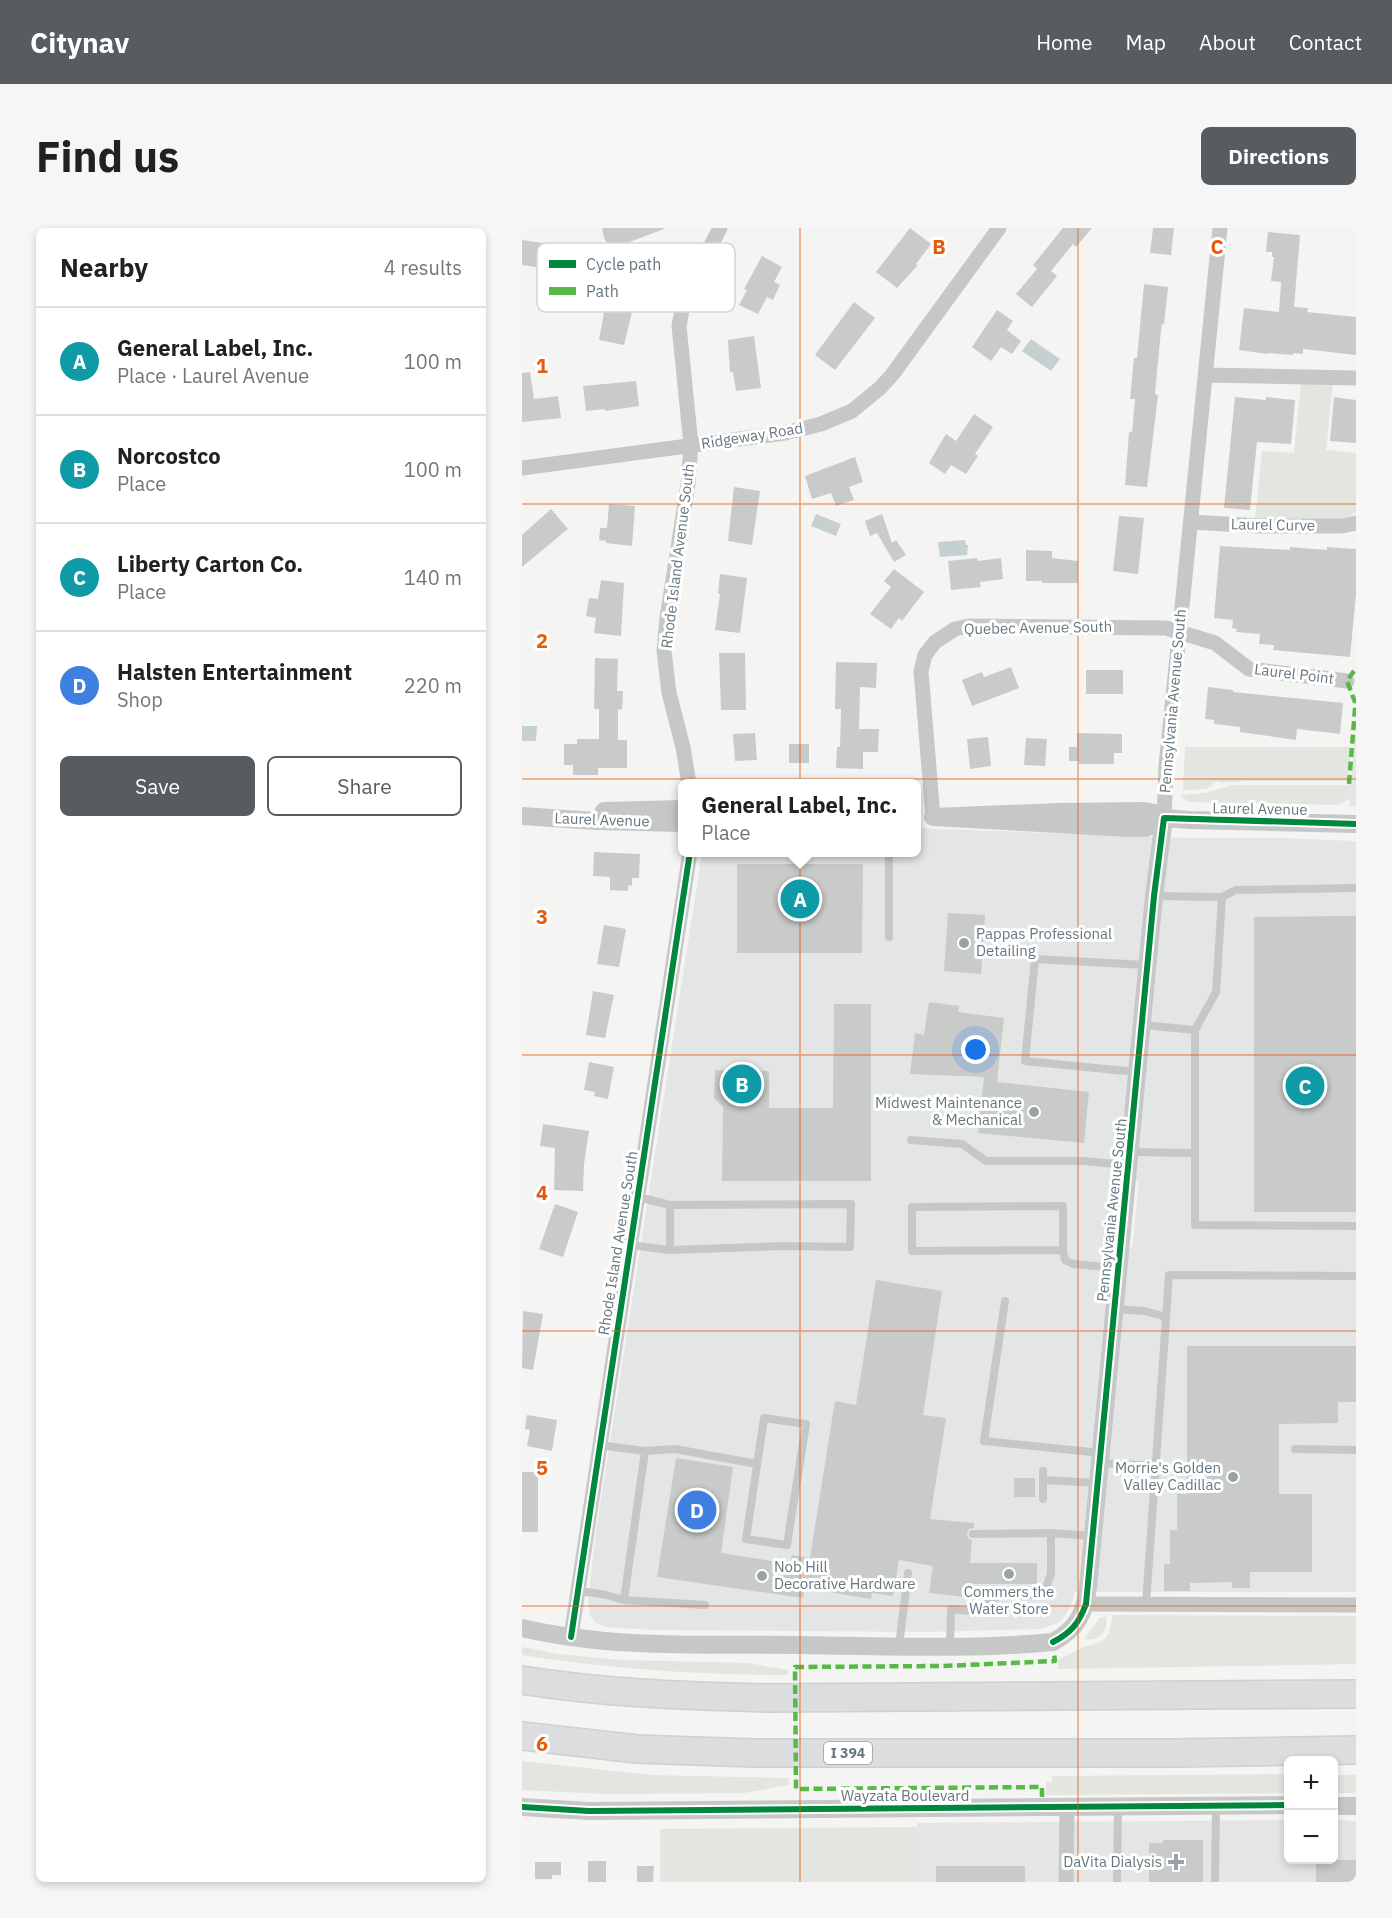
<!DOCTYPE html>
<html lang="en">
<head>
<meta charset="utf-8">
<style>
	body { margin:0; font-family:"IBM Plex Sans",sans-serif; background:#f6f6f6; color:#202124 }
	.controls { position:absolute; right:18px; bottom:18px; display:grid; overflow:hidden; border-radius:9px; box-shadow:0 3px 9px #0003 }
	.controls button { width:54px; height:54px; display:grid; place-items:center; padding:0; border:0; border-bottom:2px solid #e0e0e0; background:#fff; color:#202124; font:30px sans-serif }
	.you { position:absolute; left:454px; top:822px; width:21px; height:21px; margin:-15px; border:4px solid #fff; border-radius:50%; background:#1a73e8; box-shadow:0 0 0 9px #1a73e833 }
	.badge { display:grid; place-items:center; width:39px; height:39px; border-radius:50%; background:#565c5f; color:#fff; font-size:20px; font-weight:700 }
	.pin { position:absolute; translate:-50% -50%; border:3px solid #fff; box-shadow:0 2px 6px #0006 }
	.popup { position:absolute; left:156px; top:551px; width:243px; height:78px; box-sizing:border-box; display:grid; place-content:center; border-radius:9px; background:#fff; filter:drop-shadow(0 2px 4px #0005); font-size:20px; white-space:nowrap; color:#757577 }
	.popup b { font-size:22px; color:#202124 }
	.popup::after { content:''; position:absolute; left:50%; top:100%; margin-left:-12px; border:12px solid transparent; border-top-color:#fff }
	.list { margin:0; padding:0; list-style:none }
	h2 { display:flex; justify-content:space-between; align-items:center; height:78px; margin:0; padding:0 24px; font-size:26px }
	h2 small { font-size:20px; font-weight:400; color:#757577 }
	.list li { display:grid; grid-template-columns:39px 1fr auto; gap:18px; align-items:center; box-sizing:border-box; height:108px; padding:0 24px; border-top:2px solid #e0e0e0 }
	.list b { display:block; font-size:22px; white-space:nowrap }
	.list p { margin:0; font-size:20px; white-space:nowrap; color:#757577 }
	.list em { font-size:20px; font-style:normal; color:#757577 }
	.actions { display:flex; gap:12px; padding:18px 24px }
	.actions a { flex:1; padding:14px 0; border:2px solid #565c5f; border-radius:9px; text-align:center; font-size:21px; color:#565c5f }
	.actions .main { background:#565c5f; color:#fff }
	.map { position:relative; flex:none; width:834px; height:1654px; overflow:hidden; border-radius:9px }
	header { display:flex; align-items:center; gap:36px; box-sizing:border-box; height:84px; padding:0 30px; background:#565c5f; color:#fff }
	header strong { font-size:28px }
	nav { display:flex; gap:33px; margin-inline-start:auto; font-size:21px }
	.intro { display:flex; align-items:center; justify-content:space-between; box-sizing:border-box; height:144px; padding:0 36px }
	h1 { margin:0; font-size:42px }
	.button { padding:15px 27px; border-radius:9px; background:#565c5f; color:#fff; font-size:21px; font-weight:700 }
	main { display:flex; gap:36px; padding:0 36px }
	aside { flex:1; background:#fff; border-radius:9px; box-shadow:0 3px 9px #0003 }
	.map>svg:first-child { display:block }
	.built { fill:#e4e5e5; fill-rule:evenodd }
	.green { fill:#e3e5e0 }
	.water { fill:#c6d0d0 }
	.building { fill:#c9cbcb }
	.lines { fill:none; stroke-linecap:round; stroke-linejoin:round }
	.motorway-casing { stroke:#cfd0d0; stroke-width:30 }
	.service { stroke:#c6c8c8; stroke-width:8 }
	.minor { stroke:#c6c8c8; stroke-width:15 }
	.tertiary { stroke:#c6c8c8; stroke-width:18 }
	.motorway { stroke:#dcddde; stroke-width:27 }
	.quiet { stroke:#58b947; stroke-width:4.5; stroke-dasharray:9 4.5; stroke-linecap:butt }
	.cycleway-casing { stroke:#fff; stroke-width:10 }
	.cycleway { stroke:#00873e; stroke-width:6 }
	.grid { fill:none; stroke:#e8590c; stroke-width:1.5; stroke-opacity:0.55 }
	.poi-dot { fill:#98a3a8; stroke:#fff; stroke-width:2 }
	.labels { text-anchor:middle; stroke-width:6; stroke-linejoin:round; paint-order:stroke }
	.shield { fill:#fff; stroke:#94a0a6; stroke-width:1.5 }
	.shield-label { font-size:14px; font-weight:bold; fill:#667780 }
	.street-label { font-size:15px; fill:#667780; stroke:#fff }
	.poi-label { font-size:15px; fill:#667780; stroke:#fff; text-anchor:end }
	.key { fill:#fff; stroke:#d1d6d9; stroke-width:1.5 }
	.key-label { font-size:16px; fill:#667780 }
	.grid-label { font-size:20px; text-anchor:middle; font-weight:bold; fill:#e8590c; stroke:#fff; stroke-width:6; stroke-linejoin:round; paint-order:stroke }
</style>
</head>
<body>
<header>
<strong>Citynav</strong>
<nav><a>Home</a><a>Map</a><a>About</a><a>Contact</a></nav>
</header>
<div class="intro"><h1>Find us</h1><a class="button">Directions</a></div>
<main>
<aside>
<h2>Nearby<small>4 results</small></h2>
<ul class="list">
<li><span class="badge" style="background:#0f9aa8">A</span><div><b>General Label, Inc.</b><p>Place · Laurel Avenue</p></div><em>100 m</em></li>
<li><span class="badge" style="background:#0f9aa8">B</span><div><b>Norcostco</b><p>Place</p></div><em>100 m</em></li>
<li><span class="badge" style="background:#0f9aa8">C</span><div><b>Liberty Carton Co.</b><p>Place</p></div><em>140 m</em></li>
<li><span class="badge" style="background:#3f7fe0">D</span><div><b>Halsten Entertainment</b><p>Shop</p></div><em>220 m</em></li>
</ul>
<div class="actions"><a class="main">Save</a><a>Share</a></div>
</aside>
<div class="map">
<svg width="834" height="1654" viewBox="0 0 834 1654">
	<rect width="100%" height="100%" fill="#f4f4f2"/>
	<!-- built -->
	<path class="built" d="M 834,500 L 834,578 L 827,578 Z
		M 395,600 L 668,610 L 760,610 L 834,613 L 834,1364 L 553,1364 L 548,1380 L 538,1394 L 519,1401 L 402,1404 L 131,1402 L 84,1399 L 74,1395 L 68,1388 L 66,1373 L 73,1310 L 180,625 L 395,624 ZM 592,952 L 617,953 L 610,1020 L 586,1020 Z
		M 766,1592 L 766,1632 L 812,1632 L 812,1592 L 834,1593 L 834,1654 L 395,1654 L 395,1595 Z"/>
	<!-- green -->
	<path class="green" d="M 779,156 L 811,156 L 804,222 L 834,225 L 834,284 L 829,288 L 822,290 L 733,291 L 740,223 L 772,225 Z
		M 663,519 L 829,519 L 825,553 L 724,553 L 699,555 L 695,553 L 684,561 L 661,562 Z
		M 711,557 L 829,557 L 828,570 L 817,577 L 667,574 L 657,567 L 683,565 Z
		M 591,1387 L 834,1388 L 834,1436 L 536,1441 L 536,1432 L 564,1418 L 571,1417 L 582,1412 L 587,1405 Z
		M 584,1388 C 587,1403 577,1414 562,1411 L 578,1390 Z
		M 0,1419 L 36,1426 L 99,1432 L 226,1435 L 266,1442 L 266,1447 C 178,1447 88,1441 0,1427 Z
		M 0,1533 L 129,1547 L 267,1550 L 267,1557 L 222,1565 L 84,1566 L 0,1562 Z
		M 766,1546 L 766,1565 L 524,1567 L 524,1554 L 530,1554 L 530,1548 Z
		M 812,1547 L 834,1547 L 834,1565 L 812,1565 Z
		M 395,1599 L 395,1654 L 138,1654 L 138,1601 Z"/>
	<!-- water -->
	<path class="water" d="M 509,111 L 538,131 L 529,143 L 500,123 Z
		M 294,286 L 319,296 L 314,308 L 289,298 Z
		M 443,312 L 444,317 L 446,317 L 445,327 L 418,329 L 416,314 Z
		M 0,498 L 15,498 L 14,513 L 0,513 Z"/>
	<!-- building -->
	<path class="building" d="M 80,0 L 141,0 L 142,1 L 89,21 L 82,10 Z
		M 388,0 L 409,16 L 394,36 L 396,37 L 375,60 L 354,44 Z
		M 541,0 L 570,0 L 554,19 L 551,16 L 529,43 L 535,48 L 510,79 L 494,66 L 515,41 L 511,37 Z
		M 631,0 L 652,0 L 649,27 L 628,25 Z
		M 746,4 L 778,7 L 772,79 L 786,80 L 785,84 L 834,89 L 834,127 L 781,121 L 781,126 L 771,125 L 771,127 L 745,125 L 745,126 L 717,122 L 722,80 L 757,84 L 759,54 L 749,53 L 752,29 L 750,29 L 750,24 L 744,24 Z
		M 0,12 L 27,16 L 26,21 L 43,23 L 40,43 L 0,37 Z
		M 240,28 L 260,39 L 252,54 L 258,57 L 251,72 L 245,69 L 236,86 L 217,77 L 225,62 L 222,61 Z
		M 622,56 L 646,59 L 642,96 L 640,96 L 638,112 L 633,166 L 636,167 L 625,259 L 603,257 L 607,204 L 610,204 L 613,171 L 608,171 L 612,130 L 615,130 Z
		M 87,58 L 112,63 L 109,80 L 111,80 L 102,117 L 77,112 Z
		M 332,74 L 353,90 L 313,142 L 293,127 Z
		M 475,82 L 491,93 L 485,102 L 499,113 L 490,126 L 479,119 L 469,133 L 450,119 Z
		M 232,108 L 239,160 L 214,163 L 211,144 L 208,144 L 206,112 Z
		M 8,144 L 12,171 L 36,168 L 39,190 L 0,194 L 0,145 Z
		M 114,153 L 117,178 L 83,183 L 83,181 L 64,183 L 61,158 Z
		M 713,169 L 744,172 L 744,169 L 773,172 L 769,216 L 735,214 L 728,282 L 702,280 Z
		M 812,169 L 834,172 L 834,215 L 808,213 Z
		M 452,186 L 471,199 L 453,226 L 456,228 L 444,246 L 429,237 L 423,246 L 407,235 L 424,206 L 434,213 Z
		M 333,229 L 341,254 L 327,259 L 332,272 L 314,278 L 309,265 L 290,271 L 283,248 Z
		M 212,259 L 238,263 L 230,317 L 206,313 Z
		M 87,276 L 113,278 L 110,318 L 84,315 L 84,313 L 77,312 L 78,300 L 85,300 Z
		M 29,281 L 46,301 L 0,339 L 0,307 Z
		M 360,286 L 370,315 L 374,312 L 384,327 L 372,334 L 355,305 L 348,308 L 343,293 Z
		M 597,288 L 622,290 L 616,346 L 591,343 Z
		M 698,318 L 768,322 L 768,319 L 805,322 L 805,319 L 834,321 L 834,366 L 828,429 L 751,422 L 752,417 L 737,416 L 738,406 L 714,404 L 715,401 L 710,400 L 711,392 L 692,390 Z
		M 504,322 L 530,323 L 530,330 L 556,333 L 556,355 L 520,355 L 520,353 L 504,353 Z
		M 455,330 L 456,333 L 479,330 L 481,351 L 458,354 L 459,359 L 429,362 L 426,333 Z
		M 372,341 L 402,364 L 380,393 L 377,390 L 369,401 L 348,386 L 369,359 L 362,353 Z
		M 198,346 L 225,350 L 218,405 L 193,402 L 198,366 L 196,366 Z
		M 79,352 L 102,355 L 99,408 L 72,405 L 74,390 L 64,388 L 67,370 L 76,371 Z
		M 197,425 L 223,425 L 224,482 L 199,482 Z
		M 73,430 L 96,431 L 95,463 L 101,463 L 100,482 L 96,481 L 96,512 L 105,512 L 105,540 L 76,540 L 76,547 L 51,547 L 51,537 L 42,537 L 42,516 L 55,516 L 55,511 L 77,511 L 77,481 L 72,481 Z
		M 314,434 L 355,435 L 354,460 L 338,459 L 337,501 L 357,501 L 356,524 L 341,524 L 341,541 L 314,540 L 315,519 L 318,519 L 319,481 L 313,481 Z
		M 489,439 L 497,460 L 450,478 L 440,452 L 460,444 L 462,449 Z
		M 564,442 L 601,442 L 601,466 L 564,466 Z
		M 686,459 L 711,462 L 711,464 L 821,475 L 818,506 L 775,501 L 774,512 L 718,504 L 718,499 L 692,496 L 692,492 L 683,491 Z
		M 233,505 L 235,532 L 213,533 L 211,506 Z
		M 555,505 L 600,506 L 600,525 L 592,525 L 592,536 L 557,536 L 557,533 L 547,533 L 547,519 L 555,519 Z
		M 466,509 L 469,538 L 448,541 L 445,511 Z
		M 504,510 L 525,511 L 523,538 L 502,537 Z
		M 267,516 L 287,516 L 287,535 L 267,535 Z
		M 72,624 L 118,626 L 117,650 L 110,650 L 110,658 L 106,657 L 106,663 L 88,662 L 88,649 L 71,648 Z
		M 215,636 L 341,636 L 340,725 L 215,725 Z
		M 426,685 L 463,687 L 459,746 L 422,743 Z
		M 834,688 L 834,984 L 732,984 L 732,689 Z
		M 82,697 L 104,701 L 97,739 L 75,736 Z
		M 71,763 L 92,767 L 83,810 L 64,807 Z
		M 407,774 L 437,778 L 436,784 L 482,790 L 475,854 L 567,864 L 562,915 L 456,905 L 462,849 L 388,846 L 393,805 L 402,807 Z
		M 312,776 L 349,776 L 349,953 L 200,953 L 201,879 L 192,870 L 193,842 L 247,843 L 247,880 L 311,880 Z
		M 67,834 L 92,839 L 86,871 L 72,868 L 73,864 L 62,862 Z
		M 21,896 L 67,903 L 62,936 L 61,963 L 32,962 L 33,920 L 18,918 Z
		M 33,976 L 56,984 L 41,1029 L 17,1021 Z
		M 354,1052 L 420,1063 L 401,1187 L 424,1190 L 408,1291 L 452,1295 L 452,1300 L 447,1301 L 445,1305 L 446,1310 L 450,1312 L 448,1335 L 515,1335 L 515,1356 L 446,1356 L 444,1369 L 407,1365 L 411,1338 L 377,1332 L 371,1368 L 350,1365 L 349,1371 L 283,1360 L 281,1370 L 135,1349 L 154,1230 L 211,1239 L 199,1325 L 268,1336 L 270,1327 L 288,1330 L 313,1173 L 334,1177 Z
		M 1,1083 L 21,1086 L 11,1142 L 0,1140 Z
		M 665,1118 L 834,1118 L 834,1174 L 816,1174 L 816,1195 L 757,1196 L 757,1266 L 790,1266 L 790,1344 L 728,1344 L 728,1360 L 710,1360 L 710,1354 L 668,1355 L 668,1363 L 642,1363 L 642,1336 L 648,1336 L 648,1302 L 655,1302 L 655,1266 L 665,1266 Z
		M 5,1187 L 35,1192 L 30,1223 L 5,1218 L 8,1202 L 3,1201 Z
		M 0,1244 L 16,1244 L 16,1304 L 0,1304 Z
		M 492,1250 L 513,1250 L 513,1269 L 492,1269 Z
		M 641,1612 L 681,1612 L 681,1654 L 627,1654 L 627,1615 L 641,1615 Z
		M 794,1632 L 834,1632 L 834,1654 L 794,1654 Z
		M 66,1633 L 84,1633 L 84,1654 L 66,1654 Z
		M 13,1634 L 39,1634 L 39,1647 L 30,1647 L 30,1651 L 13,1651 Z
		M 115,1638 L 132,1638 L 131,1654 L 115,1654 Z
		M 414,1638 L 503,1638 L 503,1654 L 414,1654 Z"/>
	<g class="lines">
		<!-- motorway casing -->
		<g class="motorway-casing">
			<path id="motorway" d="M 0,1452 C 81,1465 163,1468 246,1470 L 834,1466
				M 0,1508 L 115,1521 L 232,1525 L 653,1525 L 834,1522"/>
		</g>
		<!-- service -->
		<path class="service" d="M 632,668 L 700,669 L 714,662 L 834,660
			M 700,669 L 694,764 L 673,802 L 673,997 L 834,998
			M 367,709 L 367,624
			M 621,797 L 673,802
			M 614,844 L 503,833 L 513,731 L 624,737
			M 389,912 L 440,916 L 464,933 L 562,933 L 605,937
			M 609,924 L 673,925
			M 108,1017 L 148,1022 L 260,1018 L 328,1019 L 329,976 L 148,977 L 116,969
			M 148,1022 L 148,977
			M 541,1022 L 390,1023 L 390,979 L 541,978 L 541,1022 L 543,1032 L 551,1036 L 595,1040
			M 483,1073 L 462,1213 L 579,1225
			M 593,1081 L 622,1083 L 644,1089
			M 242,1190 L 284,1196 L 265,1317 L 224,1311 Z
			M 77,1217 L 123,1223 L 153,1221 L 235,1236
			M 773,1221 L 834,1222
			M 579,1235 L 634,1238
			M 521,1252 L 576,1255
			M 521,1271 L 521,1243
			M 451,1306 L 529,1305 L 570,1308
			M 56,1363 L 80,1366 L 102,1372 L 123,1223
			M 102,1372 L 183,1377
			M 624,1376 L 647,1047 L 834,1048
			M 428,1417 L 429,1381 L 448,1383 L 477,1368 L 521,1367 L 529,1346 L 529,1305
			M 377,1418 L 386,1345
			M 595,1654 L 596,1578
			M 693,1654 L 694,1579"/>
		<!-- minor -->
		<path class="minor" d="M 684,147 L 834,150
			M 0,240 L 263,205 L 299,196 L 330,183 L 358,160 L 370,147 L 477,0
			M 669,294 L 737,298 L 820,298 L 834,295
			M 167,556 L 161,519 L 147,465 L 142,423 L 145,390 L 166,256 L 169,217 L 157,98 L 163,67 L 198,0
			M 411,589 L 399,443 L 403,427 L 413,414 L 433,401 L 447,398 L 644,400 L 693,415 L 727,441 L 825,453
			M 642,590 L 644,538 L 698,0
			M 564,1376 L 834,1377
			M 49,1409 L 168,624
			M 544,1654 L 545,1579"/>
		<!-- tertiary -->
		<path class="tertiary" d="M 82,583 L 161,581
			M 0,588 L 73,593 L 161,595
			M 642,590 L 624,600 L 608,600 L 411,589 L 537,584 L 622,583 L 633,585 L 642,590 L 668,592 L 834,596
			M 0,1400 C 90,1421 184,1416 276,1417 C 359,1418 448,1422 531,1414 C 555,1401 563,1385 566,1359 L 632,668 L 642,590
			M 812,1578 L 834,1578
			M 0,1579 L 67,1583 L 766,1577"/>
		<!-- motorway -->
		<use href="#motorway" class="motorway"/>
		<!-- quiet -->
		<path class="quiet" d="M 827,556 L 833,481 L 833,474 L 825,453 L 834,440
			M 520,1569 L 520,1559 L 274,1561 L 273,1439 L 422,1438 L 533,1433 L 532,1426"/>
		<!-- cycleway casing -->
		<g class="cycleway-casing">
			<path id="cycleway" d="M 49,1409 L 168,624
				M 531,1414 C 549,1405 557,1395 564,1376 L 632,668 L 642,590 L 834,596
				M 0,1579 L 67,1583 L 766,1577"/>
		</g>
		<!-- cycleway -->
		<use href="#cycleway" class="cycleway"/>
	</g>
	<!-- grid -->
	<path class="grid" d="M 278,0 L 278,1654M 556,0 L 556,1654M 0,276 L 834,276M 0,551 L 834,551M 0,827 L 834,827M 0,1103 L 834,1103M 0,1378 L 834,1378"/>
	<!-- markers -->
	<g class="poi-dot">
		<circle cx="442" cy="715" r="6"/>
		<circle cx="512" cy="884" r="6"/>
		<circle cx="711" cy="1249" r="6"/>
		<circle cx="487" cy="1346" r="6"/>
		<circle cx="240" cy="1348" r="6"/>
		<path d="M651 1625h6v6h6v6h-6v6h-6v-6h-6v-6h6z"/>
	</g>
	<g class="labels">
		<!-- shield labels -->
		<rect class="shield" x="302" y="1514" width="48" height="22" rx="4.5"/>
		<g class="shield-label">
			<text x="326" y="1530">I 394</text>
		</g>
		<!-- street labels -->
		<g class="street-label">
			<text transform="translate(230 208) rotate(-9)" y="5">Ridgeway Road</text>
			<text transform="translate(751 297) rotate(1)" y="5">Laurel Curve</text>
			<text transform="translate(156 328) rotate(-83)" y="5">Rhode Island Avenue South</text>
			<text transform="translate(516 400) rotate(-1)" y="5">Quebec Avenue South</text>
			<text transform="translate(772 446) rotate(7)" y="5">Laurel Point</text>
			<text transform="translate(651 473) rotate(-85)" y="5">Pennsylvania Avenue South</text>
			<text transform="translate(738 581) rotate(1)" y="5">Laurel Avenue</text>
			<text transform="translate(80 592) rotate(2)" y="5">Laurel Avenue</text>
			<text transform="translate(590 982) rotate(-84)" y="5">Pennsylvania Avenue South</text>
			<text transform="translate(96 1015) rotate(-81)" y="5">Rhode Island Avenue South</text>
			<text x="383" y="1573">Wayzata Boulevard</text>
		</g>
		<!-- poi labels -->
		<g class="poi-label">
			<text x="454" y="711" text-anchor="start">Pappas Professional<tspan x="454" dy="17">Detailing</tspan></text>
			<text x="500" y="880">Midwest Maintenance<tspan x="500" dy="17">&amp; Mechanical</tspan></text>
			<text x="699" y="1245">Morrie's Golden<tspan x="699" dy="17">Valley Cadillac</tspan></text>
			<text x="252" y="1344" text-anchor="start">Nob Hill<tspan x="252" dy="17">Decorative Hardware</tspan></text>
			<text x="487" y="1369" text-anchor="middle">Commers the<tspan x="487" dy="17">Water Store</tspan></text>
			<text x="640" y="1639">DaVita Dialysis</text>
		</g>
	</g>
	<!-- legend -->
	<rect x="15" y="15" width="198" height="69" rx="9" class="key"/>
	<rect x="27" y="32" width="27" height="8" fill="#00873e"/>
	<rect x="27" y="59" width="27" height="8" fill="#58b947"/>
	<g class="key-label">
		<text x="64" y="42">Cycle path</text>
		<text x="64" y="69">Path</text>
	</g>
	<g class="grid-label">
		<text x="417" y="26">B</text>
		<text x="695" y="26">C</text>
		<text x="20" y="145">1</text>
		<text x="20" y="420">2</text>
		<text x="20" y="696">3</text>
		<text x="20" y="972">4</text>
		<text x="20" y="1247">5</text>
		<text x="20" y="1523">6</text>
	</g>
</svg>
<div class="controls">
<button>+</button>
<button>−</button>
</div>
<div class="you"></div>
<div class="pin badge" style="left:278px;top:671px;background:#0f9aa8">A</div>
<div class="popup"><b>General Label, Inc.</b>Place</div>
<div class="pin badge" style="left:220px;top:856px;background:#0f9aa8">B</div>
<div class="pin badge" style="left:783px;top:858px;background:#0f9aa8">C</div>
<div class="pin badge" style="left:175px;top:1282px;background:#3f7fe0">D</div>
</div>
</main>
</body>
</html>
